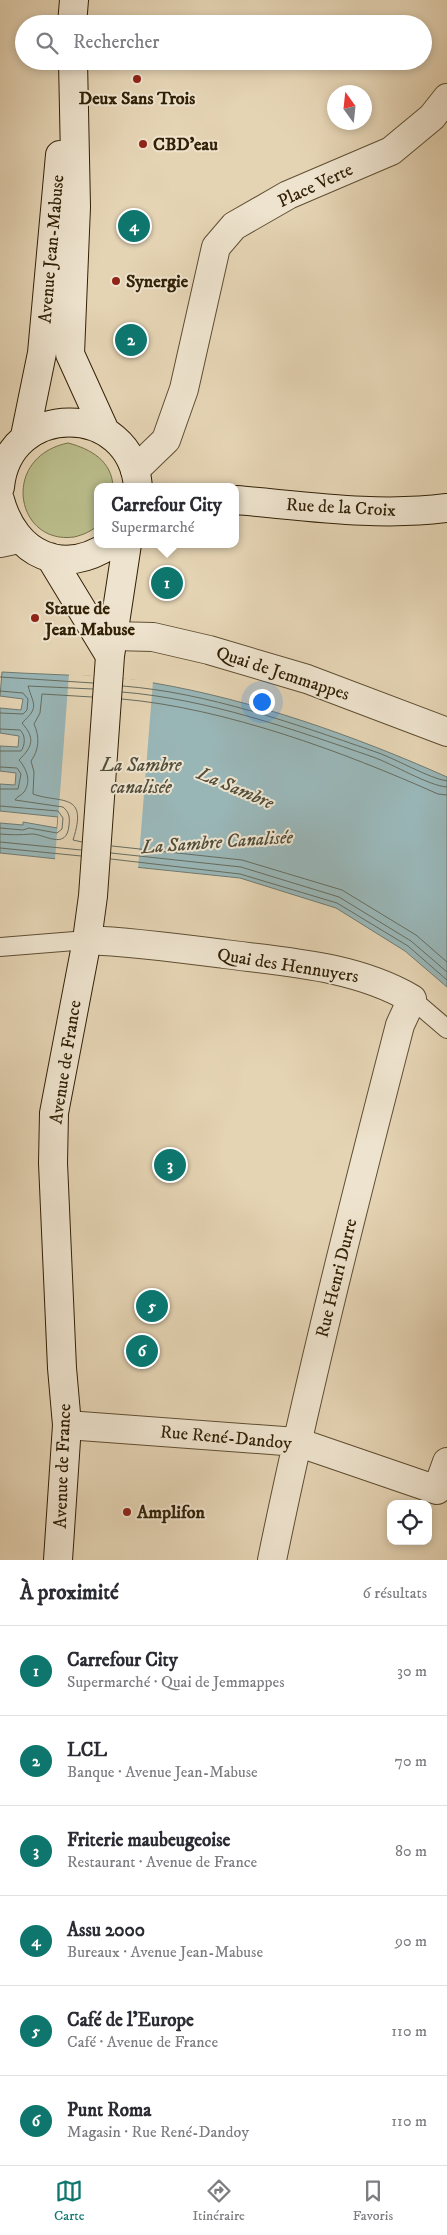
<!DOCTYPE html>
<html lang="fr">
<head>
<meta charset="utf-8">
<style>
	body { margin:0; font-family:"IM FELL DW Pica",serif; background:#f7f7f7; color:#2b2b33 }
	.controls { position:absolute; right:15px; bottom:15px; display:grid; overflow:hidden; border-radius:10px; box-shadow:0 2px 8px #0003 }
	.controls button { width:45px; height:45px; display:grid; place-items:center; padding:0; border:0; border-bottom:1px solid #e1e1e2; background:#fff; color:#2b2b33; font:25px sans-serif }
	.compass { position:absolute; left:327px; top:85px; width:45px; height:45px; border-radius:50%; background:#fff; box-shadow:0 2px 8px #0003; rotate:345deg }
	.you { position:absolute; left:261px; top:701px; width:18px; height:18px; margin:-12px; border:4px solid #fff; border-radius:50%; background:#1a73e8; box-shadow:0 0 0 8px #1a73e833 }
	.badge { display:grid; place-items:center; width:32px; height:32px; border-radius:50%; background:#0f766e; color:#fff; font-size:16px; font-weight:700 }
	.pin { position:absolute; translate:-50% -50%; border:2px solid #fff; box-shadow:0 1px 5px #0006 }
	.popup { position:absolute; left:94px; top:483px; width:145px; height:65px; box-sizing:border-box; display:grid; place-content:center; border-radius:10px; background:#fff; filter:drop-shadow(0 1px 4px #0005); font-size:16px; white-space:nowrap; color:#7c7c81 }
	.popup b { font-size:19px; color:#2b2b33 }
	.popup::after { content:''; position:absolute; left:50%; top:100%; margin-left:-10px; border:10px solid transparent; border-top-color:#fff }
	.list { margin:0; padding:0; list-style:none }
	h2 { display:flex; justify-content:space-between; align-items:center; height:65px; margin:0; padding:0 20px; font-size:21px }
	h2 small { font-size:16px; font-weight:400; color:#7c7c81 }
	.list li { display:grid; grid-template-columns:32px 1fr auto; gap:15px; align-items:center; box-sizing:border-box; height:90px; padding:0 20px; border-top:1px solid #e1e1e2 }
	.list b { display:block; font-size:19px; white-space:nowrap }
	.list p { margin:0; font-size:16px; white-space:nowrap; color:#7c7c81 }
	.list em { font-size:16px; font-style:normal; color:#7c7c81 }
	.icon { flex:none; width:28px; height:28px; fill:none; stroke:currentColor; stroke-width:2; stroke-linecap:round; stroke-linejoin:round }
	.map { position:relative; flex:none; width:447px; height:1560px; overflow:hidden }
	.search { position:absolute; background:#fff; box-shadow:0 2px 8px #0003; left:15px; right:15px; top:15px; height:55px; display:flex; align-items:center; gap:12px; box-sizing:border-box; padding:0 18px; border-radius:28px; color:#7c7c81; font-size:19px }
	.sheet { height:605px; background:#fff }
	nav { display:flex; justify-content:space-around; align-items:center; box-sizing:border-box; height:70px; border-top:1px solid #e1e1e2; background:#fff; font-size:14px; color:#7c7c81 }
	nav a { display:grid; justify-items:center; gap:2px }
	nav .on { color:#0f766e }
	.map>svg:first-child { display:block }
	.green { fill:#b9bc8a; stroke:#766e48 }
	.water { fill:#99b6b7; stroke:#707a70 }
	.pier { fill:#e5d4b4 }
	.lines { fill:none; stroke-linecap:round; stroke-linejoin:round }
	.shore { stroke:#666c5e; stroke-width:1 }
	.lane-casing { stroke:#5f4e32; stroke-width:20 }
	.street-casing { stroke:#5f4e32; stroke-width:30 }
	.secondary-casing { stroke:#322106; stroke-width:30 }
	.lane { stroke:#eee3ce; stroke-width:18 }
	.street { stroke:#eee3ce; stroke-width:28 }
	.secondary { stroke:#eee3ce; stroke-width:28 }
	.poi-dot { fill:#8f2418; stroke:#eee3ce; stroke-width:2 }
	.labels { text-anchor:middle; stroke-width:4; stroke-linejoin:round; paint-order:stroke }
	.poi-label { font-size:18px; font-weight:bold; fill:#322106; stroke:#eee3ce; text-anchor:start }
	.street-label { font-size:18px; fill:#322106; stroke:#eee3ce }
	.water-label { font-size:19px; font-style:italic; fill:#514e3b; stroke:#eee3ce }
</style>
</head>
<body>
<div class="map">
<svg width="447" height="1560" viewBox="0 0 447 1560">
	<rect width="100%" height="100%" fill="#e5d4b4"/>
	<filter id="stains"><feTurbulence type="fractalNoise" baseFrequency=".004" numOctaves="4"/><feColorMatrix values="0 0 0 0 .2 0 0 0 0 .09 0 0 0 0 .02 0 0 0 .5 -.17"/></filter>
	<radialGradient id="worn" r=".72"><stop offset=".6" stop-color="#630" stop-opacity="0"/><stop offset="1" stop-color="#630" stop-opacity=".3"/></radialGradient>
	<!-- green -->
	<path class="green" d="M 68,443 C 91,449 112,461 113,487 L 98,487 L 98,525 C 92,531 83,535 74,537 C 15,545 0,457 68,443 Z"/>
	<!-- water -->
	<path class="water" d="M 2,672 C 52,675 104,675 154,683 C 253,700 355,736 447,777 L 447,987 L 405,951 L 336,908 L 240,878 L 0,853 L 0,823 L 23,825 L 23,822 L 57,828 L 58,817 L 0,811 L 0,784 L 15,785 L 16,773 L 0,771 L 0,746 L 18,747 L 19,736 L 0,733 L 0,708 L 21,710 L 23,699 L 0,696 Z"/>
	<!-- pier -->
	<path class="pier" d="M 69,674 L 153,681 L 138,869 L 55,860 Z"/>
	<g class="lines">
		<!-- shore -->
		<path class="shore" d="M 0,677 L 93,683
			M 123,686 C 209,693 292,723 373,751 C 393,757 430,779 447,781
			M 0,691 L 23,693 L 28,699 L 27,710 L 23,714 L 0,713
			M 122,692 C 208,699 292,729 373,757 C 393,764 429,786 447,787
			M 122,699 C 225,708 344,752 438,794 L 447,795
			M 0,729 L 20,730 C 26,735 25,746 21,751 L 0,751
			M 0,767 L 17,768 L 21,774 L 18,789 L 0,789
			M 0,806 L 58,811 L 63,818 L 62,829 L 57,833 L 29,828 L 23,830 L 0,828
			M 0,834 C 11,835 21,835 31,834 C 43,833 67,852 69,825 C 70,817 69,812 63,807 L 15,800 C 17,796 21,796 24,792 C 32,781 26,768 19,760 C 32,747 36,739 22,723 C 39,707 34,706 28,686 L 93,689
			M 0,842 L 81,850
			M 82,842 L 73,840 C 89,791 60,804 33,794 L 34,772 L 31,761 C 39,750 40,737 34,724 L 40,713 L 42,694 L 92,697
			M 112,846 L 242,860 L 342,890 L 416,935 L 447,962
			M 0,848 L 81,856
			M 111,853 L 241,867 L 339,897 L 411,941 L 447,972
			M 111,859 L 240,874 L 337,903 L 408,946 L 447,980"/>
		<!-- lane casing -->
		<g class="lane-casing">
			<path id="lane" d="M 0,947 L 87,940
				M 412,999 L 447,1029"/>
		</g>
		<!-- street casing -->
		<g class="street-casing">
			<path id="street" d="M 135,470 L 166,440 L 184,389 L 216,247 L 234,226 L 288,195 L 391,151 L 432,117 L 447,98
				M 0,543 L 19,539
				M 113,636 L 153,637 L 209,650 L 307,679 L 447,732
				M 87,940 C 133,942 178,948 224,954 C 287,962 356,966 412,999 L 400,1025 C 354,1203 309,1380 272,1560
				M 67,1425 L 297,1442 L 437,1490 L 447,1462"/>
		</g>
		<!-- secondary casing -->
		<g class="secondary-casing">
			<path id="secondary" d="M 72,24 L 74,0
				M 73,61 L 76,207 L 70,354 L 105,431
				M 25,436 L 42,353 L 60,155
				M 0,487 C 8,401 131,401 138,487
				M 0,500 C 15,555 63,577 111,544
				M 236,500 C 306,506 377,517 447,508
				M 50,557 L 110,656
				M 58,1560 L 67,1425 L 62,1368 L 53,1163 L 54,1113 L 87,940 L 93,896 L 110,656 L 127,544"/>
		</g>
		<!-- lane -->
		<use href="#lane" class="lane"/>
		<!-- street -->
		<use href="#street" class="street"/>
		<!-- secondary -->
		<use href="#secondary" class="secondary"/>
	</g>
	<!-- markers -->
	<g class="poi-dot">
		<circle cx="137" cy="79" r="5"/>
		<circle cx="143" cy="144" r="5"/>
		<circle cx="116" cy="281" r="5"/>
		<circle cx="35" cy="618" r="5"/>
		<circle cx="127" cy="1512" r="5"/>
	</g>
	<g class="labels">
		<!-- poi labels -->
		<g class="poi-label">
			<text x="137" y="104" text-anchor="middle">Deux Sans Trois</text>
			<text x="153" y="150">CBD'eau</text>
			<text x="126" y="287">Synergie</text>
			<text x="45" y="614">Statue de<tspan x="45" dy="21">Jean Mabuse</tspan></text>
			<text x="137" y="1518">Amplifon</text>
		</g>
		<!-- street labels -->
		<g class="street-label">
			<text transform="translate(315 185) rotate(-25)" y="6">Place Verte</text>
			<text transform="translate(51 249) rotate(-85)" y="6">Avenue Jean-Mabuse</text>
			<text transform="translate(341 507) rotate(3)" y="6">Rue de la Croix</text>
			<text transform="translate(283 673) rotate(18)" y="6">Quai de Jemmappes</text>
			<text transform="translate(288 965) rotate(9)" y="6">Quai des Hennuyers</text>
			<text transform="translate(65 1062) rotate(-81)" y="6">Avenue de France</text>
			<text transform="translate(336 1278) rotate(-76)" y="6">Rue Henri Durre</text>
			<text transform="translate(226 1437) rotate(5)" y="6">Rue René-Dandoy</text>
			<text transform="translate(62 1466) rotate(-88)" y="6">Avenue de France</text>
		</g>
		<!-- water labels -->
		<g class="water-label">
			<text x="141" y="771">La Sambre<tspan x="141" dy="22">canalisée</tspan></text>
			<text transform="translate(236 787) rotate(23)" y="7">La Sambre</text>
			<text transform="translate(217 841) rotate(-4)" y="7">La Sambre Canalisée</text>
		</g>
	</g>
	<rect width="100%" height="100%" filter="url(#stains)"/>
	<rect width="100%" height="100%" fill="url(#worn)"/>
</svg>
<div class="controls">
<button><svg class="icon" aria-label="locate" viewBox="0 0 24 24"><circle cx="12" cy="12" r="6"/><path d="M12 2v4M12 18v4M2 12h4M18 12h4"/></svg></button>
</div>
<svg class="compass" viewBox="-18 -18 36 36"><path d="M0-13l5 13h-10z" fill="#e53935"/><path d="M0 13l5-13h-10z" fill="#7c7c81"/></svg>
<div class="you"></div>
<div class="pin badge" style="left:167px;top:583px">1</div>
<div class="popup"><b>Carrefour City</b>Supermarché</div>
<div class="pin badge" style="left:131px;top:340px">2</div>
<div class="pin badge" style="left:170px;top:1165px">3</div>
<div class="pin badge" style="left:134px;top:226px">4</div>
<div class="pin badge" style="left:152px;top:1306px">5</div>
<div class="pin badge" style="left:142px;top:1351px">6</div>
<div class="search"><svg class="icon" aria-label="search" viewBox="0 0 24 24"><circle cx="10" cy="10" r="6"/><path d="M15 15l6 6"/></svg>Rechercher</div>
</div>
<section class="sheet">
<h2>À proximité<small>6 résultats</small></h2>
<ul class="list">
<li><span class="badge">1</span><div><b>Carrefour City</b><p>Supermarché · Quai de Jemmappes</p></div><em>30 m</em></li>
<li><span class="badge">2</span><div><b>LCL</b><p>Banque · Avenue Jean-Mabuse</p></div><em>70 m</em></li>
<li><span class="badge">3</span><div><b>Friterie maubeugeoise</b><p>Restaurant · Avenue de France</p></div><em>80 m</em></li>
<li><span class="badge">4</span><div><b>Assu 2000</b><p>Bureaux · Avenue Jean-Mabuse</p></div><em>90 m</em></li>
<li><span class="badge">5</span><div><b>Café de l'Europe</b><p>Café · Avenue de France</p></div><em>110 m</em></li>
<li><span class="badge">6</span><div><b>Punt Roma</b><p>Magasin · Rue René-Dandoy</p></div><em>110 m</em></li>
</ul>
</section>
<nav>
<a class="on"><svg class="icon" aria-label="map" viewBox="0 0 24 24"><path d="M3 6l6-2 6 2 6-2v14l-6 2-6-2-6 2zM9 4v14M15 6v14"/></svg>Carte</a>
<a><svg class="icon" aria-label="directions" viewBox="0 0 24 24"><path d="M12 3l9 9-9 9-9-9zM9 14v-3h6M13 9l2 2-2 2"/></svg>Itinéraire</a>
<a><svg class="icon" aria-label="saved" viewBox="0 0 24 24"><path d="M7 4h10v16l-5-4-5 4z"/></svg>Favoris</a>
</nav>
</body>
</html>
